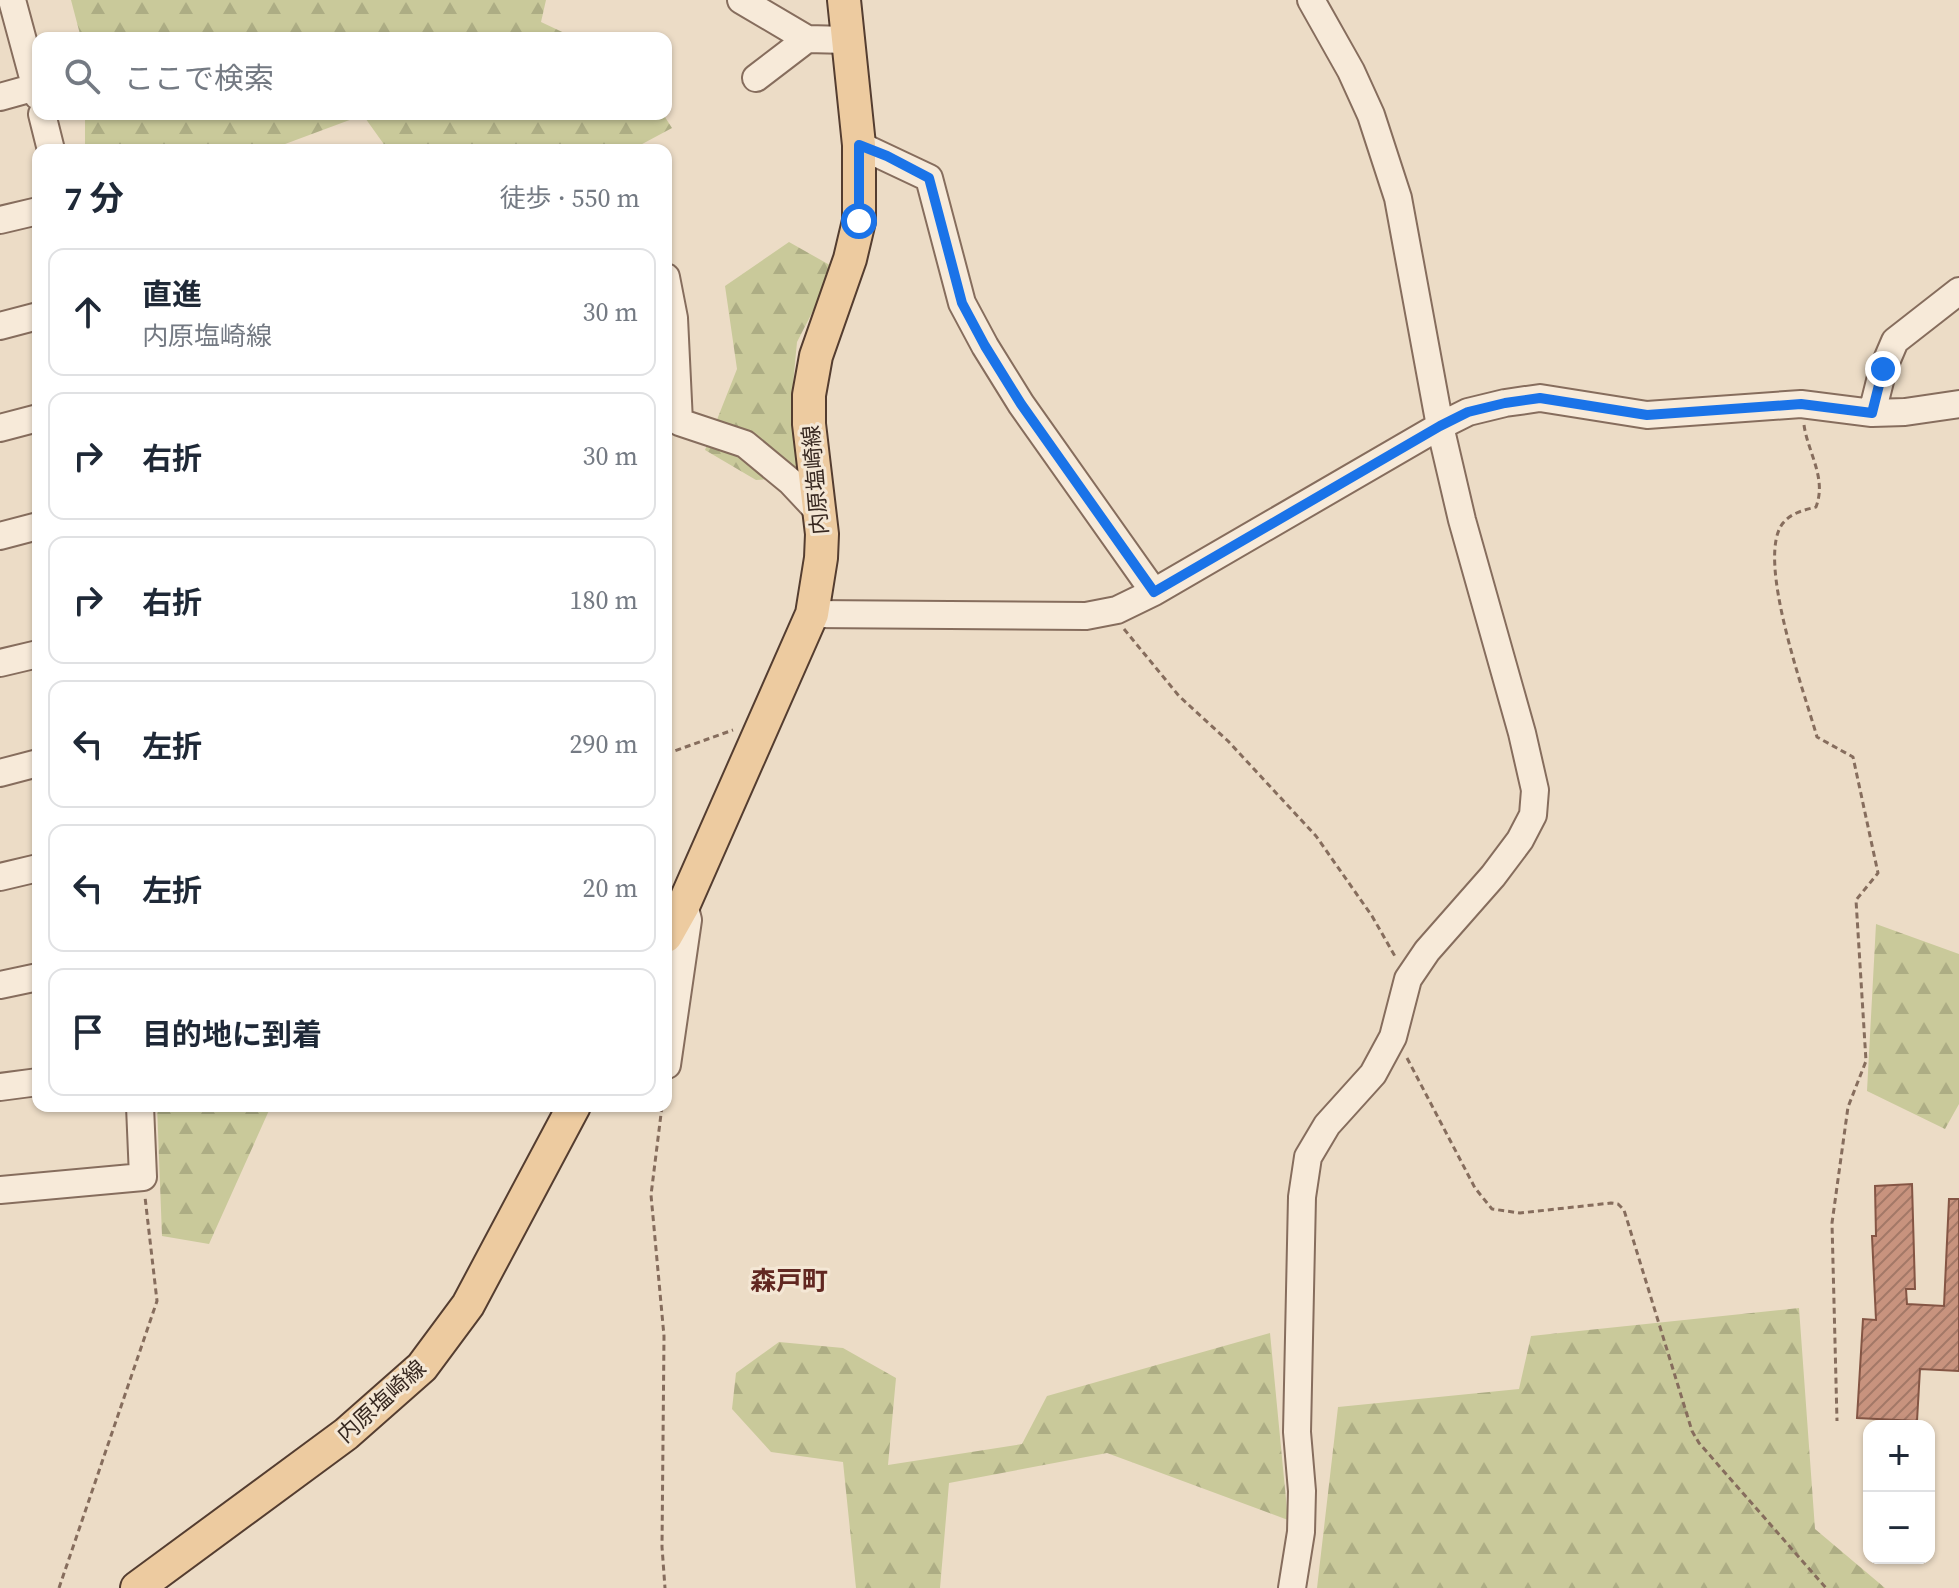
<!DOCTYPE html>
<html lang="ja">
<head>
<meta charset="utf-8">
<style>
	body { margin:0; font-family:"Source Serif 4","Noto Sans JP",serif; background:#f2f2f3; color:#1f2937 }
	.controls { position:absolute; right:24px; bottom:24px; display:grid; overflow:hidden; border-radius:16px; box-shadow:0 2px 6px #0004 }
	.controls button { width:72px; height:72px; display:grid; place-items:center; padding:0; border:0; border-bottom:2px solid #e0e1e3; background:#fff; color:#1f2937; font:40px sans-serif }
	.stop { position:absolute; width:24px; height:24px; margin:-18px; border:6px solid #1a73e8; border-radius:50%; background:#fff }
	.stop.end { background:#1a73e8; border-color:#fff; box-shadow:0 2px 8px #0008 }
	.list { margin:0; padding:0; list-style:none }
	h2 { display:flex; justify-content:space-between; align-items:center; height:104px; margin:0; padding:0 32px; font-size:34px }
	h2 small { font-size:26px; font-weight:400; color:#747a83 }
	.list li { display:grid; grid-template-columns:52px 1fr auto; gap:24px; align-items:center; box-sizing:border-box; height:128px; margin:0 16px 16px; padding:0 16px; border:2px solid #e0e1e3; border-radius:16px }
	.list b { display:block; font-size:30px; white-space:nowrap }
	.list p { margin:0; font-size:26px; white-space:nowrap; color:#747a83 }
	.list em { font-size:26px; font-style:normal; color:#747a83 }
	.icon { flex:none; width:44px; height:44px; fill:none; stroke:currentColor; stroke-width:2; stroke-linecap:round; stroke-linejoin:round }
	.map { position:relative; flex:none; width:1959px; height:1588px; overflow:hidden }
	.search { position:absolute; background:#fff; box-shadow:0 2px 6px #0004; left:32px; top:32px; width:640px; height:88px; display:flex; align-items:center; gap:20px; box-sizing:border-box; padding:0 28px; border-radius:16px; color:#747a83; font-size:30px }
	.panel { position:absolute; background:#fff; box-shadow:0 2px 6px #0004; left:32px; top:144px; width:640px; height:968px; border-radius:16px }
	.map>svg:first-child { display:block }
	.forest { fill:url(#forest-firs) }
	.building { fill:url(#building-hatch); stroke:#845544; stroke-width:2 }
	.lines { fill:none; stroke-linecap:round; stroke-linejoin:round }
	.minor-casing { stroke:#866d5d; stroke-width:30 }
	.major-casing { stroke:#543d30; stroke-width:36 }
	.path { stroke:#866d5d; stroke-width:3; stroke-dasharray:6 4; stroke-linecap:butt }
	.minor { stroke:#f7ead9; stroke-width:26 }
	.major { stroke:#edcba0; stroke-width:32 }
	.route { stroke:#1a73e8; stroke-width:10 }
	.labels { text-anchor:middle; stroke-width:6; stroke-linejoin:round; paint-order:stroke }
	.street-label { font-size:22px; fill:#372820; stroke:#f4e7d5 }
	.quarter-label { font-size:26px; font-weight:bold; fill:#612721; stroke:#f4e7d5 }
</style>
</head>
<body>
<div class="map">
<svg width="1959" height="1588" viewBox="0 0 1959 1588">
	<defs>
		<pattern id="forest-firs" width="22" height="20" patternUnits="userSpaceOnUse" patternTransform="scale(2)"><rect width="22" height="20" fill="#c9c99a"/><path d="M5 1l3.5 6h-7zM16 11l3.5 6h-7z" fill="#adad84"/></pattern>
		<pattern id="building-hatch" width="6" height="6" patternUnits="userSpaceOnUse" patternTransform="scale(2)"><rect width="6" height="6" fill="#c8937e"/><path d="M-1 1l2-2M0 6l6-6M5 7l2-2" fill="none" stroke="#a37867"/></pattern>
	</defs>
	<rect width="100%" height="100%" fill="#ecdcc6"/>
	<!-- forest -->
	<path class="forest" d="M 71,0 L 546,0 L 541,22 L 575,38 L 81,38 Z
		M 85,114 L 663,114 L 672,128 L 631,150 L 388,150 L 363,115 L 269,150 L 85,150 Z
		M 789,242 L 835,268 L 797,342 L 792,395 L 798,477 L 756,480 L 705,450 L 737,369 L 725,286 Z
		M 1876,924 L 1959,954 L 1959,1104 L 1945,1129 L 1867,1091 Z
		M 157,1106 L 271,1106 L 209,1244 L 162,1236 Z
		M 1799,1308 L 1815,1529 L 1885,1588 L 1317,1588 L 1338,1407 L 1519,1389 L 1531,1336 Z
		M 1270,1333 L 1288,1520 L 1107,1453 L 949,1483 L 940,1588 L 856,1588 L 843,1462 L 771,1452 L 732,1409 L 736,1373 L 779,1342 L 843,1348 L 896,1378 L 888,1465 L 1022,1444 L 1047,1396 Z"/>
	<!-- building -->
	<path class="building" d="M 1912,1184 L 1915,1289 L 1906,1289 L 1907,1304 L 1944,1306 L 1949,1199 L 1959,1199 L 1959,1371 L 1920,1369 L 1917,1421 L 1857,1418 L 1863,1319 L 1876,1320 L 1872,1236 L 1876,1236 L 1875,1186 Z"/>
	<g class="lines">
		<!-- minor casing -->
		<g class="minor-casing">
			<path id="minor" d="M 12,0 L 38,96
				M 741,0 L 807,39 L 848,40
				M 756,78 L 807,39
				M 0,97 L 36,87
				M 42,114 L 51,150
				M 859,145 L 929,178 L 962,303 L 985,346 L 1021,404 L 1154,592
				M 0,220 L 38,211
				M 666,277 L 674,318 L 679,422 L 745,444 L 791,482 L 820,513
				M 0,326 L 38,316
				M 1872,413 L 1883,369 L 1895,341 L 1959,291
				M 0,428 L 38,418
				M 0,536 L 38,526
				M 812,614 L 1086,616 L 1117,610 L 1154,592 L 1440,426 L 1468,412 L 1505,403 L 1540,398 L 1647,415 L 1801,404 L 1872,413 L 1905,412 L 1959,404
				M 0,663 L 38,654
				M 0,773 L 38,763
				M 0,877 L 38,868
				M 0,985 L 38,977
				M 667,1065 L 688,920 L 684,904
				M 0,1087 L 38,1082
				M 0,1190 L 143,1177 L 140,1106
				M 1292,1588 L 1301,1532 L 1302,1491 L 1297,1432 L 1302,1197 L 1308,1157 L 1327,1125 L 1373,1074 L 1393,1037 L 1408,979 L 1427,951 L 1493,876 L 1520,840 L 1533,815 L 1535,790 L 1522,733 L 1462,520 L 1440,426 L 1398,198 L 1371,115 L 1351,71 L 1311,0"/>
		</g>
		<!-- major casing -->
		<g class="major-casing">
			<path id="major" d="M 666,936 L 684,904 L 812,614 L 821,558 L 822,534 L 809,424 L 809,395 L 816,356 L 850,259 L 859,221 L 859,145 L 844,0
				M 137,1588 L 346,1434 L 422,1367 L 468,1305 L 574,1106"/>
		</g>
		<!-- path -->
		<path class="path" d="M 1804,425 C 1808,453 1827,478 1816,507 C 1804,510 1791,513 1783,523 C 1755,558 1805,694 1817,737 L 1853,757 L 1878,873 L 1856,900 L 1866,1061 L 1848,1107 L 1832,1223 L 1837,1421
			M 1124,629 L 1179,696 L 1228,741 L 1316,836 L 1372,916 L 1396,958
			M 666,754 L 733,730
			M 1407,1058 L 1475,1188 L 1492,1209 L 1520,1213 L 1611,1203 L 1618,1204 L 1624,1210 L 1692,1431 L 1699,1443 L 1826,1588
			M 662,1106 L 651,1195 L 664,1336 L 662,1547 L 665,1588
			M 59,1588 L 157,1301 L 145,1197"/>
		<!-- minor -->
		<use href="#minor" class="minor"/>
		<!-- major -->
		<use href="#major" class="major"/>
	</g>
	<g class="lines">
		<!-- route -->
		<path class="route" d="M 859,221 L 859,145 L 887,156 L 929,178 L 962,303 L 985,346 L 1021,404 L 1154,592 L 1440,426 L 1468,412 L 1505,403 L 1540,398 L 1647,415 L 1801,404 L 1872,413 L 1883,369"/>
	</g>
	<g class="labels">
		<!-- street labels -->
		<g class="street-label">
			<text transform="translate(815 480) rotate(-95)" y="8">内原塩崎線</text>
			<text transform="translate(381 1401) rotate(-42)" y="8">内原塩崎線</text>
		</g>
		<!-- quarter labels -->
		<g class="quarter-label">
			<text x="789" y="1290">森戸町</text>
		</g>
	</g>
</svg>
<div class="controls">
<button>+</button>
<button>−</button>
</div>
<div class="stop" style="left:859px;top:221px"></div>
<div class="stop end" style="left:1883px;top:369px"></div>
<div class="search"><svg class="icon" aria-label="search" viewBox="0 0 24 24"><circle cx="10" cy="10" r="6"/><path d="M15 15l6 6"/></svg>ここで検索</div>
<section class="panel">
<h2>7 分<small>徒歩 · 550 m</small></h2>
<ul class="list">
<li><svg class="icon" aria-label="ahead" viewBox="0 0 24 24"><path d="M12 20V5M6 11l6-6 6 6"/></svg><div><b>直進</b><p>内原塩崎線</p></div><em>30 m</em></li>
<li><svg class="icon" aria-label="right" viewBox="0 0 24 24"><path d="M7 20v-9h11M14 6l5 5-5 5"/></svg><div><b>右折</b></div><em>30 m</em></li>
<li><svg class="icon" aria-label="right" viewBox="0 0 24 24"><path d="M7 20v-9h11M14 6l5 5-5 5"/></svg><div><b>右折</b></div><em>180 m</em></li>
<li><svg class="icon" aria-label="left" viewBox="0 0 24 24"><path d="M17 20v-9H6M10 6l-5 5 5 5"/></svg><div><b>左折</b></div><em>290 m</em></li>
<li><svg class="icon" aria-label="left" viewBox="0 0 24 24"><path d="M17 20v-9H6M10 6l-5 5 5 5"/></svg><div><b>左折</b></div><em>20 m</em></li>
<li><svg class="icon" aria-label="arrive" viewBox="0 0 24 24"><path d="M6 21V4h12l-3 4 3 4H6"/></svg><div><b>目的地に到着</b></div></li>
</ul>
</section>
</div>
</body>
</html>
